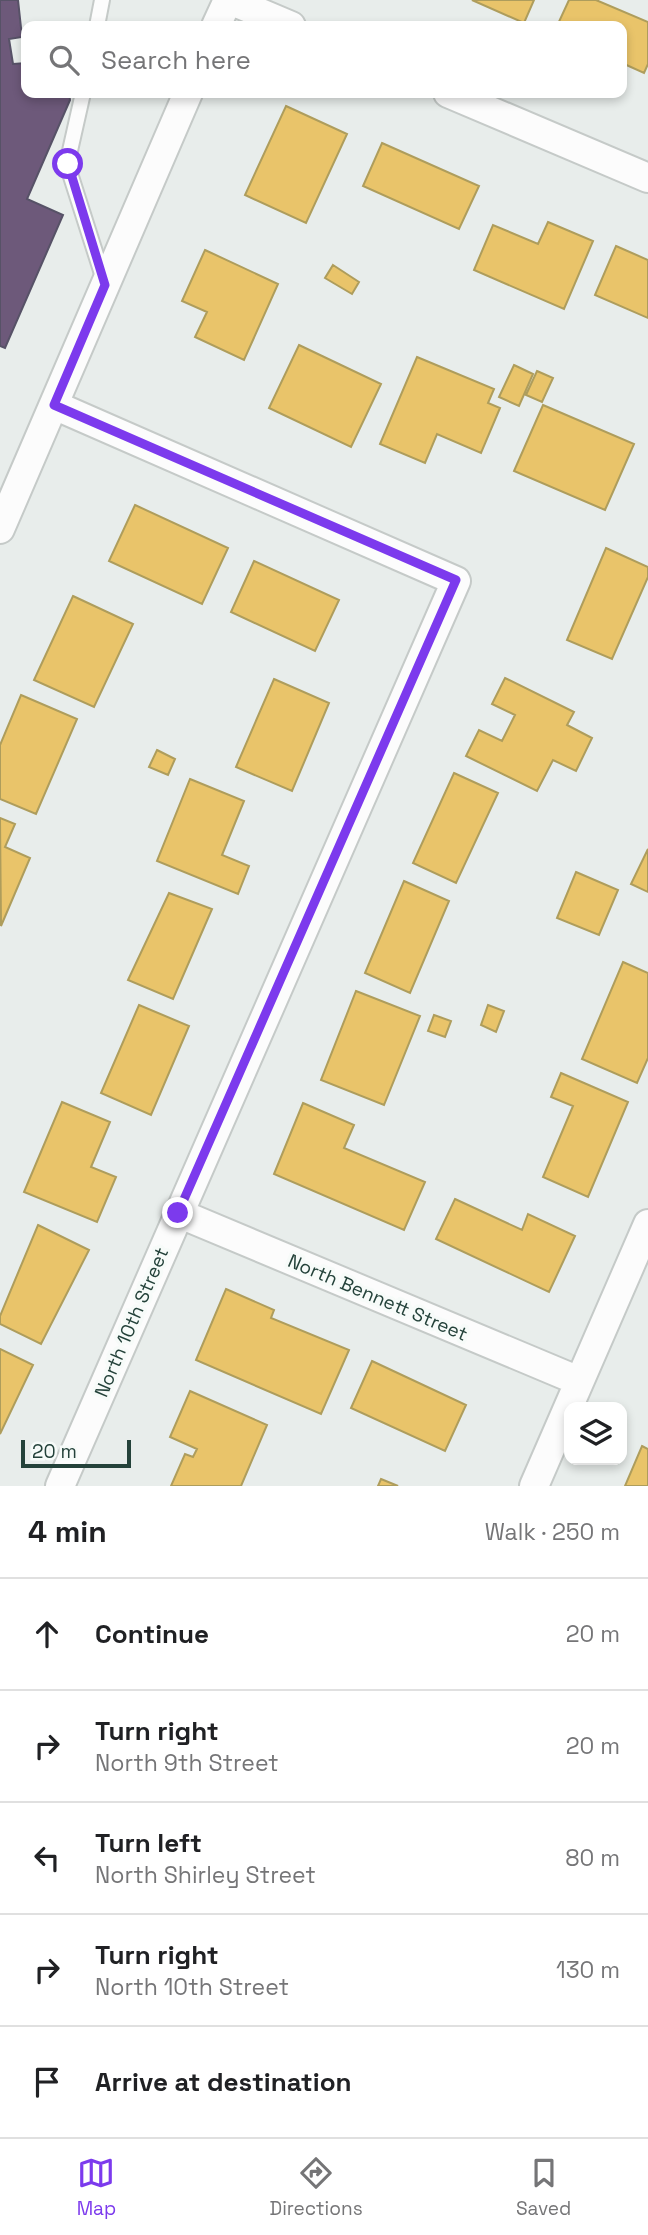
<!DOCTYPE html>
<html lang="en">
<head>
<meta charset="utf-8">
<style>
	body { margin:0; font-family:"Space Grotesk",sans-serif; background:#f2f2f2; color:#202124 }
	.controls { position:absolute; right:21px; bottom:21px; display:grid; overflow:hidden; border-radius:14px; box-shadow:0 4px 10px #0003 }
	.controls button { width:63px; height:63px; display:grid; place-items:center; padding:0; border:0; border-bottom:2px solid #e0e0e0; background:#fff; color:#202124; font:35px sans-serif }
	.scale { position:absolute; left:21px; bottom:18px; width:110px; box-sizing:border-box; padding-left:7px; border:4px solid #24423a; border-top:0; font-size:19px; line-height:24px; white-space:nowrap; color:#24423a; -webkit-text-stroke:5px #f7fbf9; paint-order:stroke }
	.stop { position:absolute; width:21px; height:21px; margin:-16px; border:5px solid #7c3aed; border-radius:50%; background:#fff }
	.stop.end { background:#7c3aed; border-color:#fff; box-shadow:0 2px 7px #0008 }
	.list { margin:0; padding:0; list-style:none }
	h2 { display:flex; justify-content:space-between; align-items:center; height:91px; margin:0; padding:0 28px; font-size:30px }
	h2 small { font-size:23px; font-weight:400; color:#757577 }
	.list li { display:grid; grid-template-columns:46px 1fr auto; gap:21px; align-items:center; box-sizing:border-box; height:112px; padding:0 28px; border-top:2px solid #e0e0e0 }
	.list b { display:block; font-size:26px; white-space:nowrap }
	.list p { margin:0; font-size:23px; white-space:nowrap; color:#757577 }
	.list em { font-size:23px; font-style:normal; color:#757577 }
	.icon { flex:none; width:38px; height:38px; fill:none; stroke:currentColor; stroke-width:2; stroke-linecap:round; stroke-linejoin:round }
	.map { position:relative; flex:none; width:648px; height:1486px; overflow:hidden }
	.search { position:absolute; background:#fff; box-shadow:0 4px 10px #0003; left:21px; right:21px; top:21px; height:77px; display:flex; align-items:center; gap:18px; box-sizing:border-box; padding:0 24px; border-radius:14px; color:#757577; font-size:26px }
	.sheet { height:651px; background:#fff }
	nav { display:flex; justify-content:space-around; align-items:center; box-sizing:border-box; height:98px; border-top:2px solid #e0e0e0; background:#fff; font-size:19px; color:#757577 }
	nav a { display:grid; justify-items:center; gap:4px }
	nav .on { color:#7c3aed }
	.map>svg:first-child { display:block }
	.homes { fill:#e9c46a; stroke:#ae9d5c; stroke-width:2 }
	.offices { fill:#6d597a; stroke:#575267; stroke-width:2 }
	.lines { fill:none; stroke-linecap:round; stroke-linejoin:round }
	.service-casing { stroke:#c5cac8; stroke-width:18 }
	.minor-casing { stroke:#c5cac8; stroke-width:32 }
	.service { stroke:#fcfcfc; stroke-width:14 }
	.minor { stroke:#fcfcfc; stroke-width:28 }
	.route { stroke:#7c3aed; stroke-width:9 }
	.labels { text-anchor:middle; stroke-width:7; stroke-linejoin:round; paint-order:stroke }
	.street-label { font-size:19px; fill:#24423a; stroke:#f7fbf9 }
</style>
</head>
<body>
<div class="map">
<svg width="648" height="1486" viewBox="0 0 648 1486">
	<rect width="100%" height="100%" fill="#e8edeb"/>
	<!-- homes -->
	<path class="homes" d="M 472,0 L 534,0 L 524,23 Z
		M 569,0 L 596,0 L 648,22 L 648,64 L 644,73 L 622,63 L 622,26 L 557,26 Z
		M 286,106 L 347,134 L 306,223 L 245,195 Z
		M 382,143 L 479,186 L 459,229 L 363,186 Z
		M 548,222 L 593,241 L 564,309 L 474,270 L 493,225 L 538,244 Z
		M 616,246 L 648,260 L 648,318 L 595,295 Z
		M 205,250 L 278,284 L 244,360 L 195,337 L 207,312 L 182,301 Z
		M 333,265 L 359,282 L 352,294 L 325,278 Z
		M 299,345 L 381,384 L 351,447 L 269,408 Z
		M 417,357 L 494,389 L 488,403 L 500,408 L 481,453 L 437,434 L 425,463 L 380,444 Z
		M 514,365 L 533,374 L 519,406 L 499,397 Z
		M 537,371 L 553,378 L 542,402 L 526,395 Z
		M 543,405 L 634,444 L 605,510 L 514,471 Z
		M 135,505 L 228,548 L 202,604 L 109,561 Z
		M 606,548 L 648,567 L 648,577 L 612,659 L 567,640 Z
		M 254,561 L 339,600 L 315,651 L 231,612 Z
		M 73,596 L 133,624 L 94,707 L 34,680 Z
		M 505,678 L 574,712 L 567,725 L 592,738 L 576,771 L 553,760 L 537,791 L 466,756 L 479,730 L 502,741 L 515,715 L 492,704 Z
		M 274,679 L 329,703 L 292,791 L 236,767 Z
		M 21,695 L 77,719 L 36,814 L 0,799 L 0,745 Z
		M 157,750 L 175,759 L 168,775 L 149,767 Z
		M 454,773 L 498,793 L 456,883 L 413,863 Z
		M 190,779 L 244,801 L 222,855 L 249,866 L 238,894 L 157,861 Z
		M 0,818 L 15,824 L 5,847 L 30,858 L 1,926 Z
		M 648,849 L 648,892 L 631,884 Z
		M 576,872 L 618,890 L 599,935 L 557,918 Z
		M 404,881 L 449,901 L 410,993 L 365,973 Z
		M 169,893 L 212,909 L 173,999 L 128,980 Z
		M 623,962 L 648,973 L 648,1058 L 637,1083 L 582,1059 Z
		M 356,991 L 420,1016 L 384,1105 L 321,1080 Z
		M 139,1005 L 189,1026 L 151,1115 L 101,1093 Z
		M 488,1005 L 504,1011 L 496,1032 L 481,1025 Z
		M 434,1015 L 451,1021 L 445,1037 L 428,1031 Z
		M 561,1073 L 628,1102 L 588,1197 L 543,1177 L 573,1106 L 551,1097 Z
		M 62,1102 L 110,1122 L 91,1167 L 116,1177 L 97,1222 L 24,1192 Z
		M 303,1103 L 354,1125 L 344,1148 L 425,1182 L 404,1230 L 274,1174 Z
		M 455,1199 L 522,1230 L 528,1214 L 575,1236 L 549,1292 L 436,1239 Z
		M 38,1225 L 89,1250 L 41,1344 L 0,1324 L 0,1316 Z
		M 226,1289 L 274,1310 L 271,1318 L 349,1350 L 321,1414 L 196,1360 Z
		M 0,1349 L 33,1365 L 0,1434 Z
		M 372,1361 L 466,1405 L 445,1451 L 351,1408 Z
		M 190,1391 L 267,1425 L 241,1486 L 171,1486 L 185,1454 L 193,1457 L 197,1449 L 170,1437 Z
		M 642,1446 L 648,1449 L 648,1486 L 625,1486 Z
		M 381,1479 L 398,1486 L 378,1486 Z"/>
	<!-- offices -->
	<path class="offices" d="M 0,0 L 18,0 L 22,37 L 9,39 L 13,64 L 26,63 L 26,93 L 69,93 L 70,100 L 27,199 L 63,215 L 5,348 L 0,346 Z"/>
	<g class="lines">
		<!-- service casing -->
		<g class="service-casing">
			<path id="service" d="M 97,26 L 102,0
				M 83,93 L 67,164 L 104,280"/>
		</g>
		<!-- minor casing -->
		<g class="minor-casing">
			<path id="minor" d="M 230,0 L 291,26
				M 216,26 L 228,0
				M 448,93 L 648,178
				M 54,405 L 456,581 L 60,1486
				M 0,529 L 188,93
				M 178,1213 L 579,1381
				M 534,1486 L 648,1224"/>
		</g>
		<!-- service -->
		<use href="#service" class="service"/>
		<!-- minor -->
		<use href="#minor" class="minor"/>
	</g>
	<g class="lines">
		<!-- route -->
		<path class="route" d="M 68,164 L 105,285 L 54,405 L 456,580 L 178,1213"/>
	</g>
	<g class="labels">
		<!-- street labels -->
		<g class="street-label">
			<text transform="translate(378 1297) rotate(23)" y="7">North Bennett Street</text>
			<text transform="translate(131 1322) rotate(-67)" y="7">North 10th Street</text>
		</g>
	</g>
</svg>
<div class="controls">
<button><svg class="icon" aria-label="layers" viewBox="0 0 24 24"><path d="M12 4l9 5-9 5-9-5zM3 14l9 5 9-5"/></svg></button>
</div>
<div class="scale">20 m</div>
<div class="stop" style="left:68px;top:164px"></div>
<div class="stop end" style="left:178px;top:1213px"></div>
<div class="search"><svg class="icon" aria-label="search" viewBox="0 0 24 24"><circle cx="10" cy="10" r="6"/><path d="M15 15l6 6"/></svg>Search here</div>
</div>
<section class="sheet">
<h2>4 min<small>Walk · 250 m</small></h2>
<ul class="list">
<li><svg class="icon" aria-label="ahead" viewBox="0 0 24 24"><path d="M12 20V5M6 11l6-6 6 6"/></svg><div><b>Continue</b></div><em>20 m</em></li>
<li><svg class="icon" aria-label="right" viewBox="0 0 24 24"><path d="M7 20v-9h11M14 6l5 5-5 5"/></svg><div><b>Turn right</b><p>North 9th Street</p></div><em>20 m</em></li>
<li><svg class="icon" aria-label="left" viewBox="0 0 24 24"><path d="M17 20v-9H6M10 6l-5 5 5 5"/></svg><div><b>Turn left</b><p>North Shirley Street</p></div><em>80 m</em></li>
<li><svg class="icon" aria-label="right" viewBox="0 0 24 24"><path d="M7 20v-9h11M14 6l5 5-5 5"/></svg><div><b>Turn right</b><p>North 10th Street</p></div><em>130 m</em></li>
<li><svg class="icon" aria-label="arrive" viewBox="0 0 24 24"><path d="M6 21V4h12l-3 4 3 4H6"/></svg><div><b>Arrive at destination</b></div></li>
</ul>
</section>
<nav>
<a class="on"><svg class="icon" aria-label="map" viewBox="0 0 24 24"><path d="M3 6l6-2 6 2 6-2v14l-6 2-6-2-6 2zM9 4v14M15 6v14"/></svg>Map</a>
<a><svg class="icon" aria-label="directions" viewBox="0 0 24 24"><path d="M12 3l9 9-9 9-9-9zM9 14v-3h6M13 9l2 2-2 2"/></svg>Directions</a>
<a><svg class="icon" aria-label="saved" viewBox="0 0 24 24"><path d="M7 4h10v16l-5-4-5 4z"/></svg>Saved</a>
</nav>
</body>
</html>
